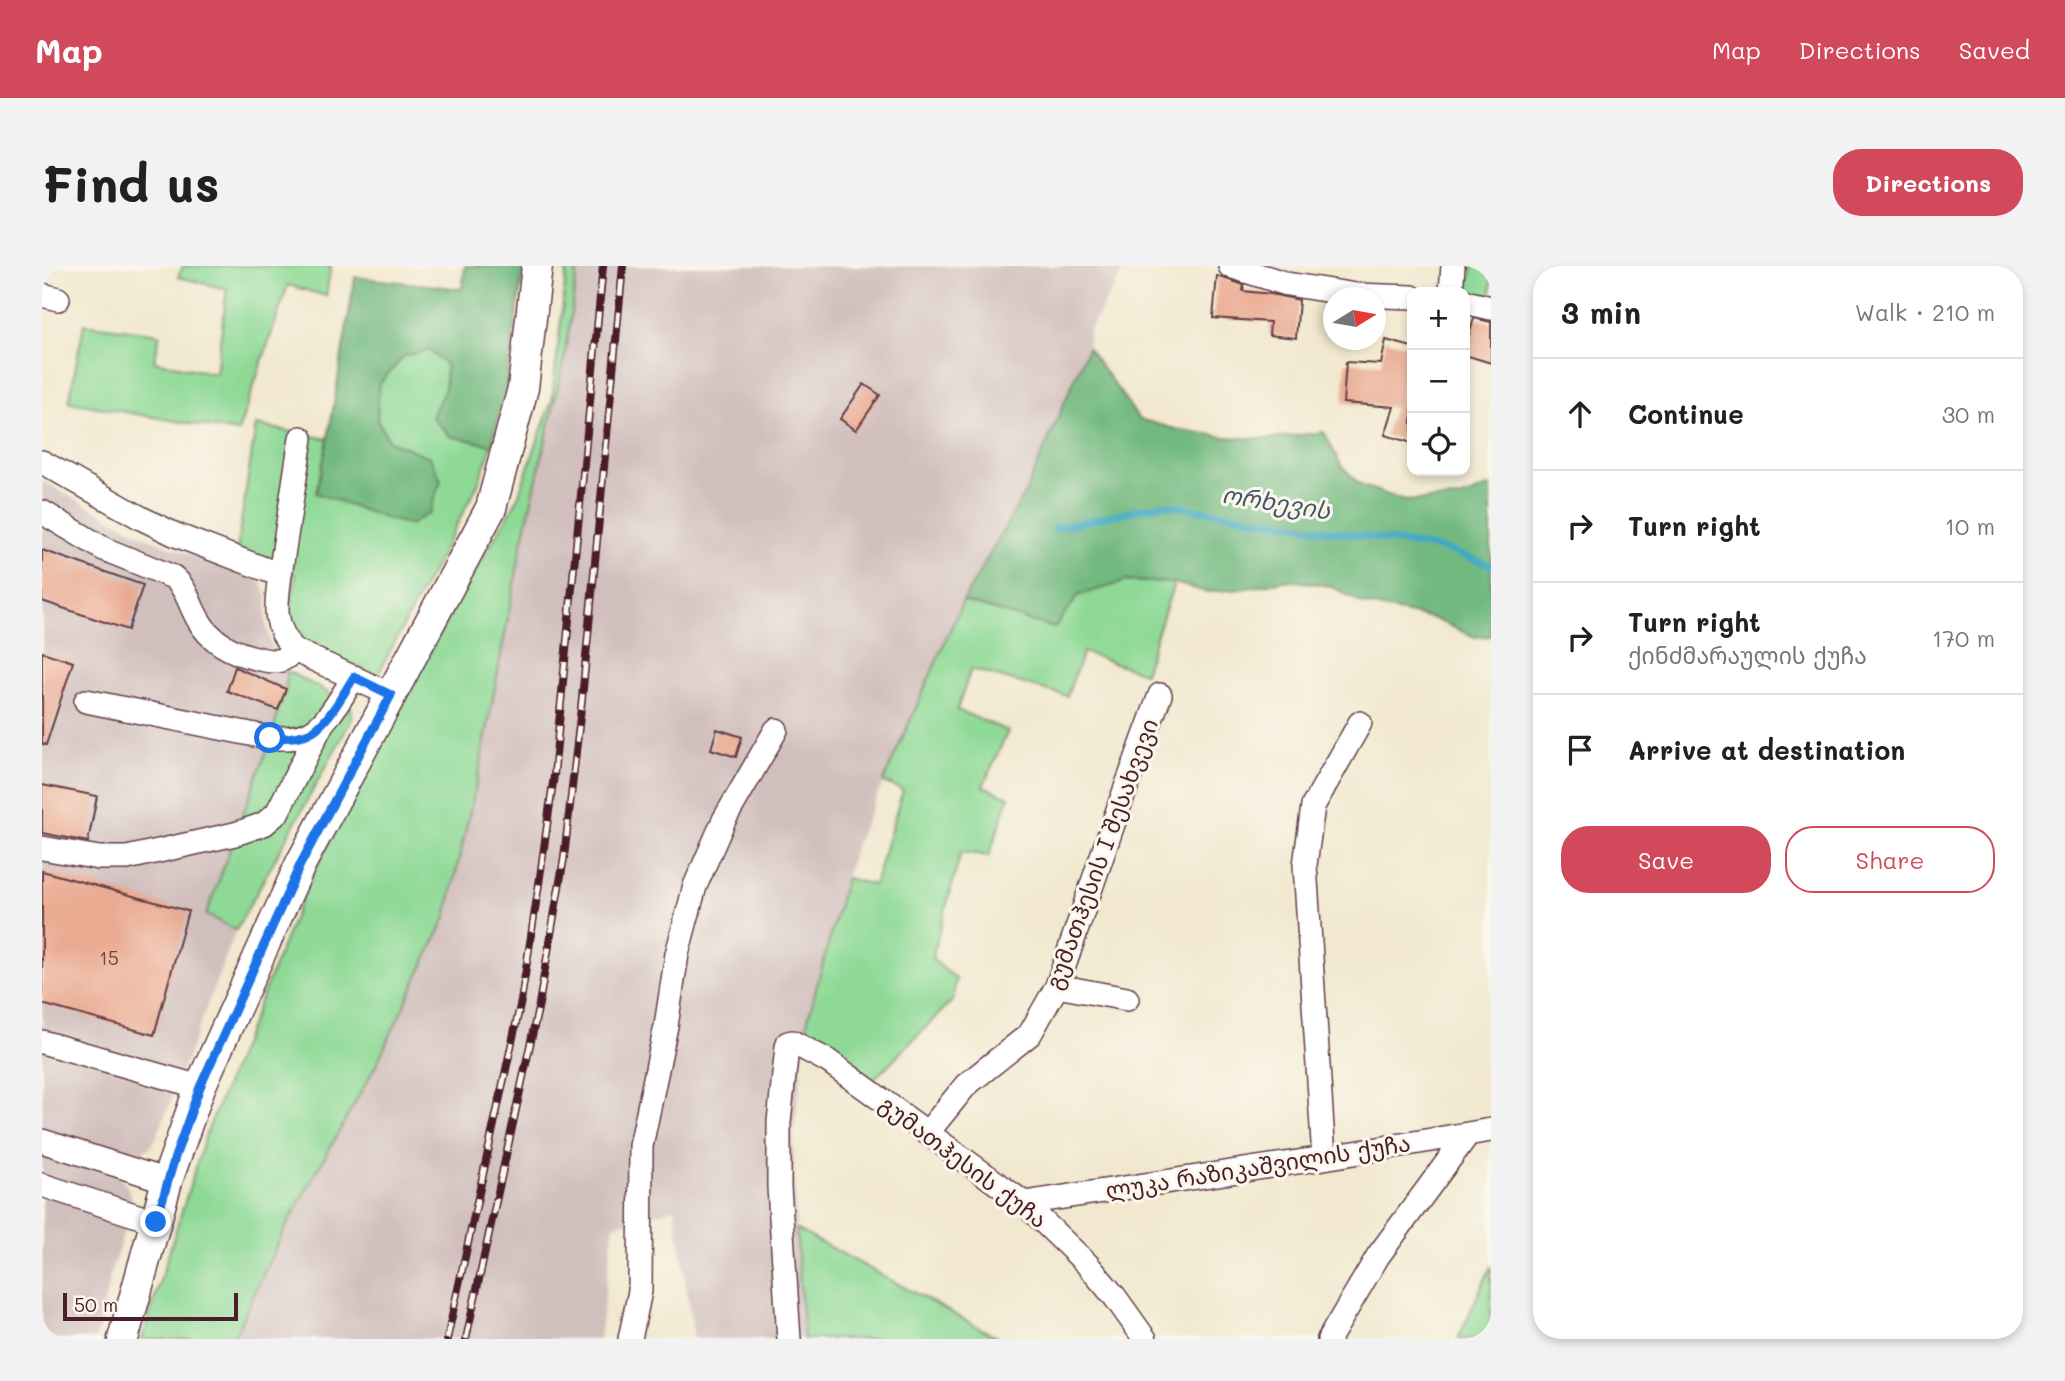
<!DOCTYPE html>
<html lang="en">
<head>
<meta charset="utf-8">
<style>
	body { margin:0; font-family:Mali,"Noto Sans Georgian",sans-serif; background:#f2f2f2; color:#202124 }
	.controls { position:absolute; right:21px; top:21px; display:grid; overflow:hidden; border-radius:14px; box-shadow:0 4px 10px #0003 }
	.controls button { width:63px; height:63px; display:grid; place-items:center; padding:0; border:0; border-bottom:2px solid #e0e0e0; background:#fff; color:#202124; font:35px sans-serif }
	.compass { position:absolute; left:1281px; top:21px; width:63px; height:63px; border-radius:50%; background:#fff; box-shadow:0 4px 10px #0003; rotate:79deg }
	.scale { position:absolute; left:21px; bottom:18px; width:175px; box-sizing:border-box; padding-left:7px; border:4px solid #4a1f2b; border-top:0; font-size:19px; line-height:24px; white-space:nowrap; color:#4a1f2b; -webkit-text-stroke:5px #fbf7ec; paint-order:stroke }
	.stop { position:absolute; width:21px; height:21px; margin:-16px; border:5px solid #1a73e8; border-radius:50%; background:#fff }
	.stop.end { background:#1a73e8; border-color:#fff; box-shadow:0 2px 7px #0008 }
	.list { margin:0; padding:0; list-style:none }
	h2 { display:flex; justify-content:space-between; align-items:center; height:91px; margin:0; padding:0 28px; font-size:30px }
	h2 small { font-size:23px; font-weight:400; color:#757577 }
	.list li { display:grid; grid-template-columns:46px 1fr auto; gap:21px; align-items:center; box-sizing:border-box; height:112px; padding:0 28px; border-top:2px solid #e0e0e0 }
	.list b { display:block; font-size:26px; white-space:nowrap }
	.list p { margin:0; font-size:23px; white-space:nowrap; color:#757577 }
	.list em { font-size:23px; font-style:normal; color:#757577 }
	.actions { display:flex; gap:14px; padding:21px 28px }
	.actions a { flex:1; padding:16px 0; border:2px solid #d1495b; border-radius:28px; text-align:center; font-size:24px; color:#d1495b }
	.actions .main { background:#d1495b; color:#fff }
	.icon { flex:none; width:38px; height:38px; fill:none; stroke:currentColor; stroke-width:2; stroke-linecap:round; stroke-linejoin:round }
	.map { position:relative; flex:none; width:1449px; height:1073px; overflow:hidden; border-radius:28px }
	header { display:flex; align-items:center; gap:42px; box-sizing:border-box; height:98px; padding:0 35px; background:#d1495b; color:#fff }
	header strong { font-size:33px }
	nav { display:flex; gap:38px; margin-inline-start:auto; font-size:24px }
	.intro { display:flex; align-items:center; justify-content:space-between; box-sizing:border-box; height:168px; padding:0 42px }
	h1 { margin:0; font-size:49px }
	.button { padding:18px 32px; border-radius:28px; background:#d1495b; color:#fff; font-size:24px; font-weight:700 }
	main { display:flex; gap:42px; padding:0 42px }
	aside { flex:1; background:#fff; border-radius:28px; box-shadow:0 4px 10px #0003 }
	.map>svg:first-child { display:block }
	.industrial { fill:#d1bfbd }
	.green { fill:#8ed996; stroke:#6c7c60; stroke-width:2 }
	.forest { fill:#72b97f; stroke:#5e6c55; stroke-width:2 }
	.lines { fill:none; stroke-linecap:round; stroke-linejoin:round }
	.stream { stroke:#42a9c2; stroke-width:7 }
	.building { fill:#eaab93 }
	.minor-casing { stroke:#633d44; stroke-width:26 }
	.major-casing { stroke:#633d44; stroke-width:33 }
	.minor { stroke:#fff; stroke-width:23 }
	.major { stroke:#fff; stroke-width:30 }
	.rail-casing { stroke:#4a1f2b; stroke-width:8 }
	.rail { stroke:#fbf7ec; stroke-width:5; stroke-dasharray:16; stroke-linecap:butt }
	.route { stroke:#1a73e8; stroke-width:9 }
	.labels { text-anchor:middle; stroke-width:6; stroke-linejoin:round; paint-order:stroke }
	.number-label { font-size:19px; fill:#724245 }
	.street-label { font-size:23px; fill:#4a1f2b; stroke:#fbf7ec }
	.water-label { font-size:24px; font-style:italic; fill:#475667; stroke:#fbf7ec }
</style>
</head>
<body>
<header>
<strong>Map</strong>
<nav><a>Map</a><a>Directions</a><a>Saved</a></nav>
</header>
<div class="intro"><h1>Find us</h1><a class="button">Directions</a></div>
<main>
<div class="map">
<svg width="1449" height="1073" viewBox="0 0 1449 1073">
	<rect width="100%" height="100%" fill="#fbf7ec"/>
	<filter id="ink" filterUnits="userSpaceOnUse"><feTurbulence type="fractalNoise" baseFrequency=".0143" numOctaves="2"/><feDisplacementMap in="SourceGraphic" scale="14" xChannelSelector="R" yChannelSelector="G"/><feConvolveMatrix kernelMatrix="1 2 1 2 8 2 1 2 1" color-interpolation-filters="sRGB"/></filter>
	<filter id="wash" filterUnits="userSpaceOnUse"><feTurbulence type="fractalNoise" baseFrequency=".00686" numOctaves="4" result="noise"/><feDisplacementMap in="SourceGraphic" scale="28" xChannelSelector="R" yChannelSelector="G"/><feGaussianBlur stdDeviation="1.57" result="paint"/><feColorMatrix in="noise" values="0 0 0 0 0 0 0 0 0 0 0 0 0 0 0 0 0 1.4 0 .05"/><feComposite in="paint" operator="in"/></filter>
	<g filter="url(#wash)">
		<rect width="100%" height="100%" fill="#f1e8cf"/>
		<!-- industrial -->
		<path class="industrial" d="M 536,0 L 1084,0 L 1046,66 L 1046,82 L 985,223 L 921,335 L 812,582 L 766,753 L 751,871 L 754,963 L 762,1073 L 652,1073 L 633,942 L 572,959 L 557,1073 L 191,1073 L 241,966 L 335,797 L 404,651 L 438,501 L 480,277 L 522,95 Z
			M 0,215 L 104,271 L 219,316 L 225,331 L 224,357 L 229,379 L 245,405 L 244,423 L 236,444 L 232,464 L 164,649 L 194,664 L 115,870 L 107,882 L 95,888 L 79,891 L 0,867 Z
			M 0,886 L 74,908 L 83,917 L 89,929 L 90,940 L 69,1006 L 54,1073 L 0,1073 Z"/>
		<!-- green -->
		<path class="green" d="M 141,0 L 289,0 L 284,30 L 246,19 L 196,166 L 27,136 L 42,58 L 118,68 L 112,95 L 174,108 L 185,23 L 136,11 Z
			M 525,0 L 536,0 L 522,95 L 480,277 L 438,501 L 404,651 L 335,797 L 241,966 L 191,1073 L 100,1073 L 163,871 L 265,619 L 421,324 L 474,236 L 510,134 Z
			M 1431,0 L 1449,0 L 1449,30 L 1425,25 Z
			M 387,84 L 404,99 L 403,122 L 408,170 L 450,179 L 435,220 L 335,410 L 268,379 L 252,363 L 248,341 L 254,308 L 195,283 L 214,159 L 286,173 L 275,227 L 343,252 L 369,183 L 347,175 L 335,153 L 337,118 L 362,90 Z
			M 1085,315 L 1132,317 L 1102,407 L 1041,386 L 1025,430 L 929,403 L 915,444 L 966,465 L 941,520 L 967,531 L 947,590 L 919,586 L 890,693 L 914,713 L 911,734 L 831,814 L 764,772 L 766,753 L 804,612 L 832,619 L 861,524 L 841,516 L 921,335 L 1012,361 L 1037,329 Z
			M 245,405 L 302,435 C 309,440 311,445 310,453 L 194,664 L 164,649 L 232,464 L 236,444 L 244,423 Z
			M 754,963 L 958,1073 L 762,1073 Z
			M 1449,1000 L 1449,1073 L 1416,1073 Z"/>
		<!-- forest -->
		<path class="forest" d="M 423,0 L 482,0 L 464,118 L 450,179 L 408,170 L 390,151 L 403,122 L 404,99 L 387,84 L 362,90 L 337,118 L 335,153 L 347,175 L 388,191 L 399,214 L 388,246 L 368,259 L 343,252 L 274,227 L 286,173 L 313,11 L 420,23 Z
			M 1046,82 L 1097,153 L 1133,163 L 1184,171 L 1225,173 L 1282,166 L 1299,199 L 1318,219 L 1363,235 L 1418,232 L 1449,220 L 1449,370 L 1433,371 L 1390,352 L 1321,338 L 1289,320 L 1247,314 L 1200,323 L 1164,326 L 1132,317 L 1085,315 L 1037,329 L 1012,362 L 921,335 L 985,223 Z"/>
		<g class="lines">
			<!-- stream -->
			<path class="stream" d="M 1013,262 L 1121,238 L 1401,283 L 1449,299"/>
		</g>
		<g id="blocks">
			<!-- building -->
			<path class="building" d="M 1175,10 L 1202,19 L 1201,25 L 1229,28 L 1257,34 L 1254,72 L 1227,69 L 1228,56 L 1171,52 Z
				M 1432,52 L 1449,56 L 1449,97 L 1423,89 L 1423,83 Z
				M 1344,74 L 1370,81 L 1370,177 L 1343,169 L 1352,141 L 1301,137 L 1304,96 L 1339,98 Z
				M 822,118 L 838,129 L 814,164 L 798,153 Z
				M 0,284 L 101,319 L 86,364 L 0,335 Z
				M 0,386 L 31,396 L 4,479 L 0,478 Z
				M 193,401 L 244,423 L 236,444 L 185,425 Z
				M 675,463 L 700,471 L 694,491 L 669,483 Z
				M 0,519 L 55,530 L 46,576 L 0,567 Z
				M 0,605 L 146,645 L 112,769 L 0,738 Z"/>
		</g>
	</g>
	<g filter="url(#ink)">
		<use href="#blocks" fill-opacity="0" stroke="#633d44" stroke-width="2"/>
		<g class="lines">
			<!-- minor casing -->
			<g class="minor-casing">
				<path id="minor" d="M 1188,0 L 1245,18 L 1314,29 L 1370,31
					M 1409,26 L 1411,0
					M 0,29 L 16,33
					M 1423,36 L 1449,42
					M 0,196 L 99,252 L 134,269 L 238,309 C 234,339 230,359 252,384 L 349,429
					M 0,246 L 62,283 L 131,311 C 145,322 147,338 156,353 C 169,377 193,388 218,393 C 234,397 242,396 252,384
					M 238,309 L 259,172
					M 44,435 L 228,472 C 241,472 255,473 267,467 C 285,459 301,428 312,411
					M 0,582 L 57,592 L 85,592 L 193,568 L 222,558 L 235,547 L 279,460
					M 1015,720 L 1085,733
					M 0,776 L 158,821
					M 886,866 L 924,819 L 988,768 L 1015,720 L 1078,538 L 1118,429
					M 0,875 L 125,915
					M 1282,892 L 1263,599 L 1271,540 L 1318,457
					M 0,919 L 114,956
					M 982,937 L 1282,892 L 1449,864
					M 588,1073 L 598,1025 L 599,880 L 624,760 L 635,688 L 653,620 L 682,554 L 734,464
					M 747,1073 L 737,921 L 737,856 L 745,781 L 746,777 L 750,776 L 786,795 L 982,937 L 1045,998 L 1073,1031 L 1103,1073
					M 1287,1073 L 1336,990 L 1426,868"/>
			</g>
			<!-- major casing -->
			<g class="major-casing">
				<path id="major" d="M 81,1073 L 125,915 L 158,821 L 259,597 L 449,242 L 481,122 L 495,0"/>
			</g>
			<!-- minor -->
			<use href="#minor" class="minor"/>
			<!-- major -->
			<use href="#major" class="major"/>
			<!-- rail casing -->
			<g class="rail-casing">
				<path id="rail" d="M 405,1073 L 479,735 L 497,618 L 512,509 L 561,0
					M 424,1073 L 497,738 L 522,592 L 540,433 L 581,0"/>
			</g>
			<!-- rail -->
			<use href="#rail" class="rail"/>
		</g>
	</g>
	<g class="lines" filter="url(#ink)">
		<!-- route -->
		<path class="route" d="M 114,956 L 133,891 L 158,821 L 259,597 L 349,429 L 312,411 C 301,428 285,459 267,467 C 255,472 241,472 228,472"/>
	</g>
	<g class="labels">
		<!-- number labels -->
		<g class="number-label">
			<text x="67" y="699">15</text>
		</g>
		<!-- street labels -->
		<g class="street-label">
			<text transform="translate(1060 588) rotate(-70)" y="8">გუმათჰესის I შესახვევი</text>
			<text transform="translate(921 896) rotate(37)" y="8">გუმათჰესის ქუჩა</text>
			<text transform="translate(1216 901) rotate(-9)" y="8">ლუკა რაზიკაშვილის ქუჩა</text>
		</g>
		<!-- water labels -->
		<g class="water-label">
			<text transform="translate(1234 237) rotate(9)" y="8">ორხევის</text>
		</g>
	</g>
</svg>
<div class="controls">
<button>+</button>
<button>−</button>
<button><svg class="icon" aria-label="locate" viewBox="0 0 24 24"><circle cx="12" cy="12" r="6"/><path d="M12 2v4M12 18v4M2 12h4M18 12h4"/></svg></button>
</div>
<svg class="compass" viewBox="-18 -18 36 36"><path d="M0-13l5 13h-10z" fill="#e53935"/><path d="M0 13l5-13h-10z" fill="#757577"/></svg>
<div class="scale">50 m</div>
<div class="stop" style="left:228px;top:472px"></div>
<div class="stop end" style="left:114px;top:956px"></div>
</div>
<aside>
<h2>3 min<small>Walk · 210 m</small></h2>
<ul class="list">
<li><svg class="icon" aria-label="ahead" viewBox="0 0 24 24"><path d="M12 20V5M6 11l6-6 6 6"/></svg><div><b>Continue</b></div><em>30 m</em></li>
<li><svg class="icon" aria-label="right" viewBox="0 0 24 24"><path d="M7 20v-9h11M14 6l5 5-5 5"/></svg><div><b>Turn right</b></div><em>10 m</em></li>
<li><svg class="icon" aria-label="right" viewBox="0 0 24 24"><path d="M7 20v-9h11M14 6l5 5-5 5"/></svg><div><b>Turn right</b><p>ქინძმარაულის ქუჩა</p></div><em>170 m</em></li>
<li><svg class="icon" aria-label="arrive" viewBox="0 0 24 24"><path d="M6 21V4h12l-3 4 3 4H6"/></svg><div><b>Arrive at destination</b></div></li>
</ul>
<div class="actions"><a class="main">Save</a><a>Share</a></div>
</aside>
</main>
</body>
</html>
